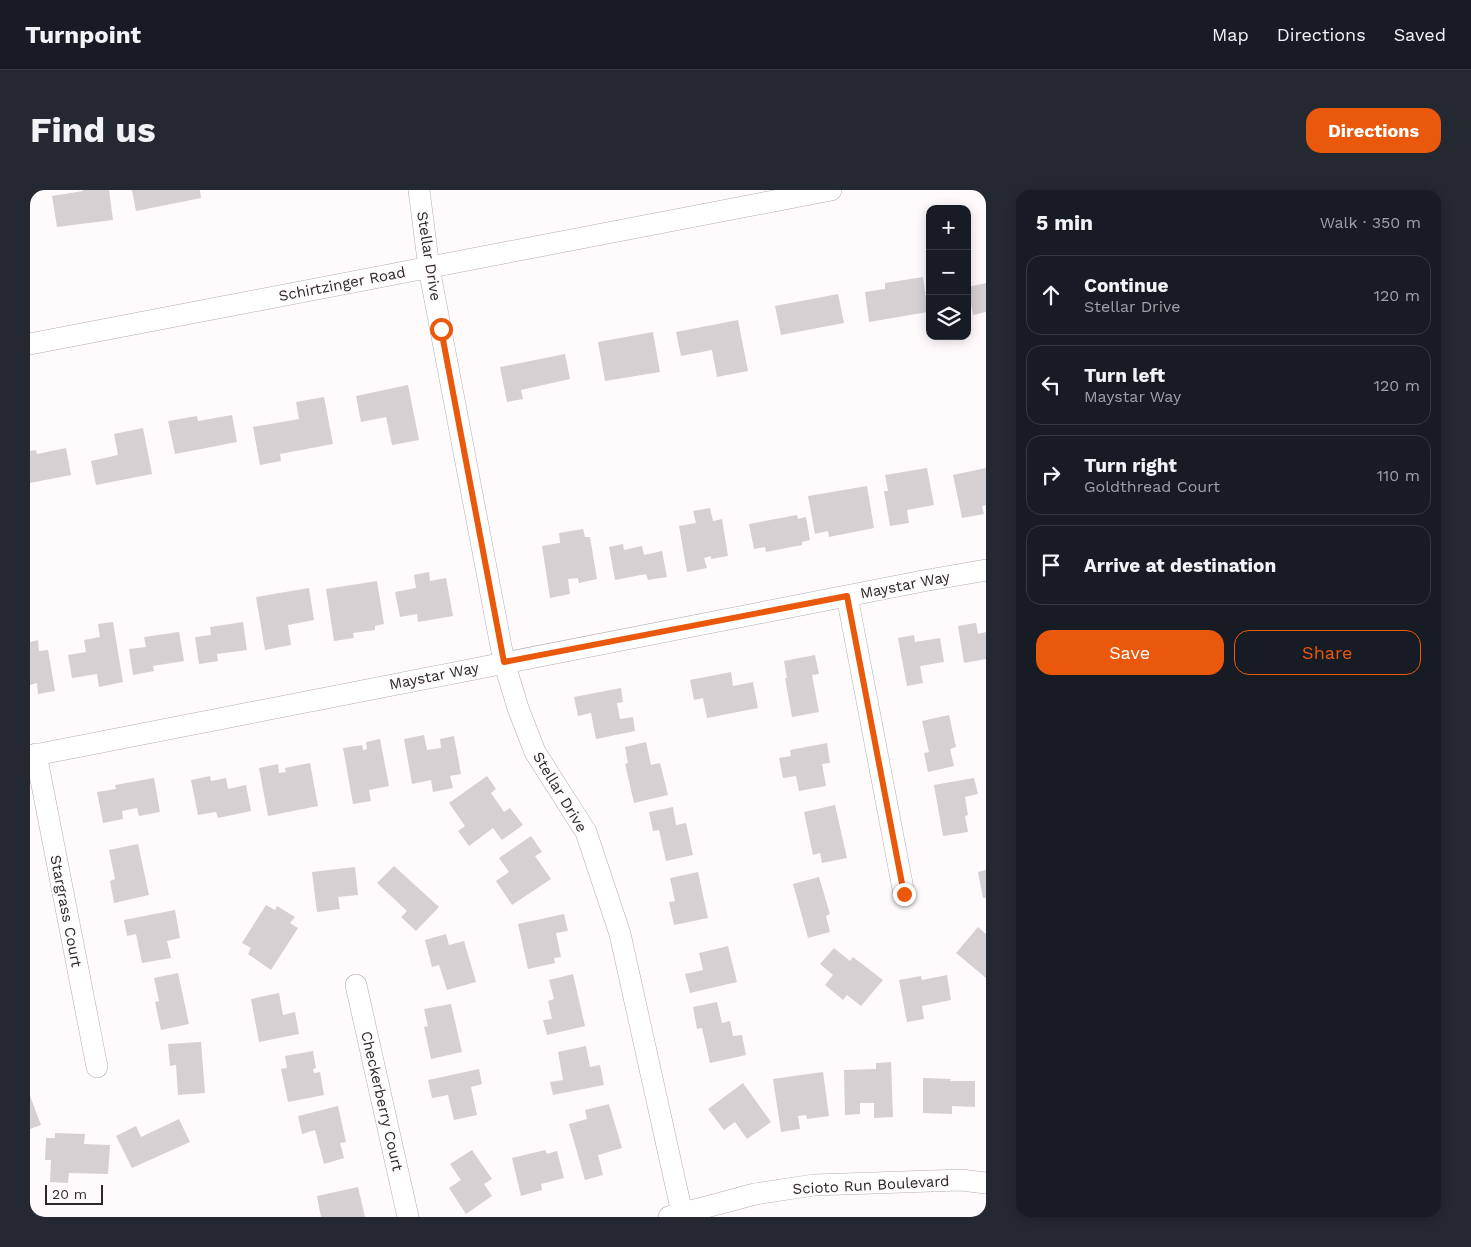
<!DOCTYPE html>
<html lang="en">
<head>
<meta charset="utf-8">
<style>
	body { margin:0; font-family:"Work Sans",sans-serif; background:#242831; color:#f1f3f6 }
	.controls { position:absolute; right:15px; top:15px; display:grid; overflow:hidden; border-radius:10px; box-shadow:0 2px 12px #0003 }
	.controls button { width:45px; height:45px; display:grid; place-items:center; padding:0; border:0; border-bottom:1px solid #363941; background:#171b24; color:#f1f3f6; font:25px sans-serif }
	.scale { position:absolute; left:15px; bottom:12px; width:58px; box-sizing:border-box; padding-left:5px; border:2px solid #2b292a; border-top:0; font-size:14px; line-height:18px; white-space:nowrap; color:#2b292a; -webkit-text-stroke:4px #fffafc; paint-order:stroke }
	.stop { position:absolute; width:15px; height:15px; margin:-11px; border:4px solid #ea580c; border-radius:50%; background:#fff }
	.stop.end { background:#ea580c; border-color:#fff; box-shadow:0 1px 5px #0008 }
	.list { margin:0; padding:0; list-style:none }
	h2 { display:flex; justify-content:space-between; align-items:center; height:65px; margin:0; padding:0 20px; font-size:21px }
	h2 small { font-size:16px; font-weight:400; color:#9ea1a6 }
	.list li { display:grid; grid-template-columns:32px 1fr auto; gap:15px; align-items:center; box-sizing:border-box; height:80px; margin:0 10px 10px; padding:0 10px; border:1px solid #363941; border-radius:15px }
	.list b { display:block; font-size:19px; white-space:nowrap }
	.list p { margin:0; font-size:16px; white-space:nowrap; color:#9ea1a6 }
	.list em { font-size:16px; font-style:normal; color:#9ea1a6 }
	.actions { display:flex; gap:10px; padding:15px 20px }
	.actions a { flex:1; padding:11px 0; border:1px solid #ea580c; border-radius:15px; text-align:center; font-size:18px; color:#ea580c }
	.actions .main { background:#ea580c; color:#fff }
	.icon { flex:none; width:28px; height:28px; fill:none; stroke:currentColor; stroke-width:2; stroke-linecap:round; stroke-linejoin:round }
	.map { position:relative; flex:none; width:956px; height:1027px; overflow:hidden; border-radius:15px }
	header { display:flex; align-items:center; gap:30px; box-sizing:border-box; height:70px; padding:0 25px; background:#171b24; border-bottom:1px solid #363941 }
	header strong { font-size:24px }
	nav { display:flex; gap:28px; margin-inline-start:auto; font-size:18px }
	.intro { display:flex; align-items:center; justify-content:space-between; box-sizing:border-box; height:120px; padding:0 30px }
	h1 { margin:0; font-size:35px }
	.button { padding:12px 22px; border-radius:15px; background:#ea580c; color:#fff; font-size:18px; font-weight:700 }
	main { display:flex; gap:30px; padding:0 30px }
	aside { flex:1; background:#171b24; border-radius:15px; box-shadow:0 2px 12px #0003 }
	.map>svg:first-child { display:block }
	.building { fill:#d5d0d2 }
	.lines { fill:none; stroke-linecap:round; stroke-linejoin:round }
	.street-casing { stroke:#b3adb0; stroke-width:22 }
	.street { stroke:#fff; stroke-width:21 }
	.route { stroke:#ea580c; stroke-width:6 }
	.labels { text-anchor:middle; stroke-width:4; stroke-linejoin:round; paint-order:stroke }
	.street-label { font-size:15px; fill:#2b292a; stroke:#fffafc }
</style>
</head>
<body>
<header>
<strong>Turnpoint</strong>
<nav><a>Map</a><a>Directions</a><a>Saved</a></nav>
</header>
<div class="intro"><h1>Find us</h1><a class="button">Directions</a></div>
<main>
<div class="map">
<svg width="956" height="1027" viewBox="0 0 956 1027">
	<rect width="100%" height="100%" fill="#fffafc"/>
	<!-- building -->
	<path class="building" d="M 53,0 L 79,0 L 83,30 L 27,37 L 22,6 L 53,1 Z
		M 102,0 L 170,0 L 171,8 L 106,21 Z
		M 893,87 L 898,122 L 839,132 L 835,102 L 855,99 L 855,93 Z
		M 956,93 L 956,122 L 943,125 L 938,97 Z
		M 808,104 L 814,133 L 751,145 L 745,116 Z
		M 708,130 L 718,181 L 687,187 L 682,160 L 651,166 L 646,142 Z
		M 623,142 L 630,182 L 575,191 L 568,152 Z
		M 535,164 L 540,189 L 491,200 L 493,209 L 477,212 L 470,177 Z
		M 378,195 L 389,250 L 362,255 L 356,227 L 331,232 L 326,206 Z
		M 294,207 L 303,254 L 250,264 L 251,271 L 230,275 L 223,237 L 269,229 L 266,212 Z
		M 202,225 L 207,252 L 145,264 L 138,231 L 167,226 L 168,231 Z
		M 113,238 L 122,284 L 66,295 L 61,271 L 88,265 L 84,244 Z
		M 36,258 L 41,285 L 0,293 L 0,261 L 6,260 L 7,264 Z
		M 897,278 L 904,315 L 877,320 L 879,333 L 860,336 L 854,301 L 858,301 L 855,285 Z
		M 956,278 L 956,315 L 952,316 L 954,324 L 932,328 L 923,285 Z
		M 837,296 L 844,338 L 799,347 L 798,341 L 785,344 L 778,306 Z
		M 680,318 L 683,331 L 692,329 L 698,366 L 681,369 L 681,366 L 674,368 L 677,378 L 657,382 L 649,336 L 666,333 L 663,321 Z
		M 767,325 L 768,329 L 776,327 L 780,350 L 772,352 L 772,355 L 736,362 L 735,357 L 724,359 L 719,334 Z
		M 553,339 L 555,347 L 560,347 L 567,389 L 549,393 L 548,388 L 538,389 L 540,404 L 520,408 L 512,356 L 530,353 L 529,343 Z
		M 593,354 L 594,360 L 612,356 L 614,365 L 632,361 L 637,387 L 618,390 L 616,384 L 585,390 L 579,357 Z
		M 399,382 L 400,391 L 416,388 L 423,426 L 388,432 L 387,424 L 370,427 L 365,402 L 386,398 L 384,385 Z
		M 347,391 L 354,434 L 345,436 L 345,440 L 323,443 L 324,448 L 304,451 L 296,399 Z
		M 279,398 L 284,430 L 258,435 L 261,455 L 235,460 L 226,407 Z
		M 83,432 L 93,492 L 69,497 L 67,484 L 42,488 L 38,465 L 56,462 L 54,450 L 70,447 L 68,434 Z
		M 213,432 L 217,460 L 187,464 L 188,471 L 169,474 L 165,447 L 181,445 L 180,437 Z
		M 946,433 L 948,444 L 956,442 L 956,469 L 934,473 L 928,436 Z
		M 149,442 L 154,471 L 123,476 L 124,481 L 103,485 L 99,459 L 116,457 L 114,447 Z
		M 884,445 L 885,452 L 910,448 L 914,472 L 890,476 L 893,493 L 877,496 L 868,448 Z
		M 8,450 L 9,461 L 18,460 L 25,501 L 8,504 L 7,493 L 0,495 L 0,452 Z
		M 785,465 L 789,484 L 782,485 L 789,522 L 762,527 L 755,488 L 757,488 L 754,471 Z
		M 701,482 L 703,496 L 723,492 L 728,518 L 677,528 L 673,508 L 664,510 L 660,490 Z
		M 591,498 L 593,512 L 587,513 L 590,529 L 603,527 L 605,541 L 566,549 L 561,523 L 548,526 L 544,507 Z
		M 919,525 L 926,557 L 920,559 L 924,576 L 898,582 L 894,563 L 899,562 L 892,531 Z
		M 394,545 L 397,560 L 411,558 L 410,549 L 424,546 L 431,584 L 420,586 L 423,598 L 403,602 L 401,590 L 382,594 L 374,549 Z
		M 350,549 L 359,596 L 339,600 L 341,611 L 323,614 L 313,558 L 332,555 L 333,560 L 337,559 L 336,552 Z
		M 616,552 L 621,575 L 630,573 L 638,605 L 604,613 L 595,574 L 598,573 L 595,557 Z
		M 797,553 L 800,573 L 792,574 L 796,596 L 769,601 L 766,586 L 753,588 L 749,568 L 761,566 L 760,560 Z
		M 280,573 L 288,616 L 238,626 L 229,578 L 248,574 L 249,583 L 256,582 L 255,578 Z
		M 180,586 L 181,591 L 196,588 L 198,599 L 216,595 L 221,621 L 188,628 L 186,622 L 168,625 L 161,590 Z
		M 457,586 L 466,599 L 461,603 L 474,622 L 480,618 L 493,635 L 472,650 L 463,638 L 439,656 L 428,641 L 435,636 L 419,613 Z
		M 124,588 L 130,622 L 109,626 L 107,618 L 92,621 L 93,629 L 73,633 L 67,602 L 86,599 L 85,595 Z
		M 944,588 L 948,604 L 935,607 L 938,625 L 935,626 L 938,642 L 913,646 L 904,595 Z
		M 805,615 L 817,668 L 792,673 L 790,663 L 783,665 L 774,622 Z
		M 643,617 L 646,635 L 656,633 L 663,665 L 636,671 L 629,640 L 623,641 L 619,622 Z
		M 501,646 L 512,662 L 505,666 L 521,689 L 482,715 L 466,691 L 479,682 L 469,668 Z
		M 108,654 L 119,705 L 84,713 L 80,691 L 85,689 L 79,660 Z
		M 364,676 L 409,717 L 386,741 L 371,727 L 377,721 L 347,693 Z
		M 325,677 L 328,705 L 308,707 L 310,719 L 287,722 L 282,682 Z
		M 956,680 L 956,708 L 953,708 L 948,682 Z
		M 668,682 L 678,728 L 644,735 L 639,712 L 645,711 L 640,688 Z
		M 789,687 L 800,724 L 796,726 L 800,742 L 778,748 L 763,694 Z
		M 236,715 L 245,720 L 247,716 L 265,727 L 260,733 L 268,738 L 241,780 L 218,764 L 221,758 L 212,753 Z
		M 145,720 L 150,748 L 137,751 L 141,768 L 112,773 L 106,744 L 97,746 L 94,730 Z
		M 534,724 L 538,741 L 526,743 L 531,767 L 524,768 L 525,773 L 498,779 L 488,734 Z
		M 948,737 L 956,744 L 956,788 L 926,763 Z
		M 416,744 L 419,755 L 434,751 L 446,792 L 417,800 L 409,775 L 402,777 L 395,750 Z
		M 698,756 L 707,792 L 660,803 L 655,784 L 673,780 L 669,763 Z
		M 804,758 L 820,771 L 823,767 L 853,790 L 831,816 L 817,805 L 813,810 L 795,795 L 803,785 L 790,774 Z
		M 148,783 L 159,834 L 131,840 L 125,812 L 129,811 L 124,788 Z
		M 543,784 L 555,836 L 517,845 L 513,830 L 522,829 L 518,811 L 524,809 L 519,790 Z
		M 917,785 L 921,810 L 892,816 L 894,829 L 877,832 L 869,790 L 891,786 L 892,790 Z
		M 249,803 L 253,825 L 265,822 L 269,844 L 229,852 L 221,809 Z
		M 687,812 L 692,833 L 700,831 L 703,846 L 712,845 L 716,865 L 680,873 L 672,838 L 667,839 L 663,817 Z
		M 421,814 L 432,862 L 401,869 L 394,837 L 398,836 L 394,819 Z
		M 171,852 L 175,903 L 148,905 L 146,875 L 140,876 L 138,854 Z
		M 556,856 L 560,877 L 570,875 L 574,895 L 523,905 L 520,892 L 533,890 L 528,862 Z
		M 283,861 L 286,878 L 283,879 L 284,883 L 290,882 L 294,905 L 258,912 L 251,879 L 257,878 L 255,866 Z
		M 861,872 L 863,927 L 844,928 L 844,913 L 830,913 L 830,924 L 815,925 L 814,880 L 846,879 L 846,873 Z
		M 449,879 L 452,894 L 441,897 L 447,925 L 424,930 L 418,905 L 402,908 L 398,890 Z
		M 793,882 L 799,926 L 777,929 L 776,925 L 768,926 L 770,939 L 751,942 L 743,889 Z
		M 893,888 L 921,889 L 920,891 L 945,891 L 945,917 L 922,916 L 922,924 L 893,923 Z
		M 713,893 L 741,932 L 717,949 L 705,932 L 694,940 L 678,919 Z
		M 0,906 L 11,935 L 0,939 Z
		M 579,914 L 592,958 L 568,965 L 573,985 L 555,990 L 539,934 L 557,929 L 555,920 Z
		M 308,916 L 316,952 L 310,953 L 314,968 L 294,974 L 285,940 L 272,944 L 268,926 Z
		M 149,929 L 160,952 L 102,978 L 86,946 L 106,936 L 111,947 Z
		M 25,943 L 55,944 L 54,954 L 80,955 L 78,984 L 39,983 L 38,993 L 20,992 L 21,970 L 15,970 L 16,948 L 25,948 Z
		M 442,960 L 462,989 L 454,994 L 462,1006 L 436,1024 L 419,998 L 431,990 L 420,974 Z
		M 515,960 L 517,964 L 527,961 L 534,988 L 511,994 L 512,1000 L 491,1006 L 482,968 Z
		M 328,997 L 335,1027 L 291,1027 L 287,1006 Z"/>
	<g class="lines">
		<!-- street casing -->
		<g class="street-casing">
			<path id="street" d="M 389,0 L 399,78 L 474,472 L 488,518 L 505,562 L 556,642 L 590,744 L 652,1023
				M 0,154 L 801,0
				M 817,406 L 874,704
				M 6,564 L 67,877
				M 0,566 L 893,391 L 956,380
				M 326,795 L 378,1027
				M 639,1027 L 725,1004 L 784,995 L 931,990 L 956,993"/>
		</g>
		<!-- street -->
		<use href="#street" class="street"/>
	</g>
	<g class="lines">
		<!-- route -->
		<path class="route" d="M 411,139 L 474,472 L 817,406 L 874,704"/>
	</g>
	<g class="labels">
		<!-- street labels -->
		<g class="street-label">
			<text transform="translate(399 66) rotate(81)" y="5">Stellar Drive</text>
			<text transform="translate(312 94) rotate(-11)" y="5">Schirtzinger Road</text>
			<text transform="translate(875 395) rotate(-11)" y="5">Maystar Way</text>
			<text transform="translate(404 486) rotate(-11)" y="5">Maystar Way</text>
			<text transform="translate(530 602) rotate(59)" y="5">Stellar Drive</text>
			<text transform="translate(36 721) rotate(79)" y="5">Stargrass Court</text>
			<text transform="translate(352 911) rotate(77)" y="5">Checkerberry Court</text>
			<text transform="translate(841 995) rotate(-3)" y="5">Scioto Run Boulevard</text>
		</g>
	</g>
</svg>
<div class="controls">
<button>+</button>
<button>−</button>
<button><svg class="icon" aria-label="layers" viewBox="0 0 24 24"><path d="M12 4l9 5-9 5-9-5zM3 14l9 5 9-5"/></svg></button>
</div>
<div class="scale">20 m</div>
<div class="stop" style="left:411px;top:139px"></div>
<div class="stop end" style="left:874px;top:704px"></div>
</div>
<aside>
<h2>5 min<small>Walk · 350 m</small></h2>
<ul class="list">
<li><svg class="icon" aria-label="ahead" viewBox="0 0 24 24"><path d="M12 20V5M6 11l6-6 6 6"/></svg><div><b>Continue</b><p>Stellar Drive</p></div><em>120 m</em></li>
<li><svg class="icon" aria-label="left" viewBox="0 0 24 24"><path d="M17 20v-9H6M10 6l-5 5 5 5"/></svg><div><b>Turn left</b><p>Maystar Way</p></div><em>120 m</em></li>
<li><svg class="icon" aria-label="right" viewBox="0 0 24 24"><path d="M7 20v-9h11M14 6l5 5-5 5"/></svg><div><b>Turn right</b><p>Goldthread Court</p></div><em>110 m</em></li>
<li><svg class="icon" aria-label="arrive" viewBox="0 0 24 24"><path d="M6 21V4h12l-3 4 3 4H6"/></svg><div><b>Arrive at destination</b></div></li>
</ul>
<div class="actions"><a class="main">Save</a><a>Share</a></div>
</aside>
</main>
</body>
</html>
